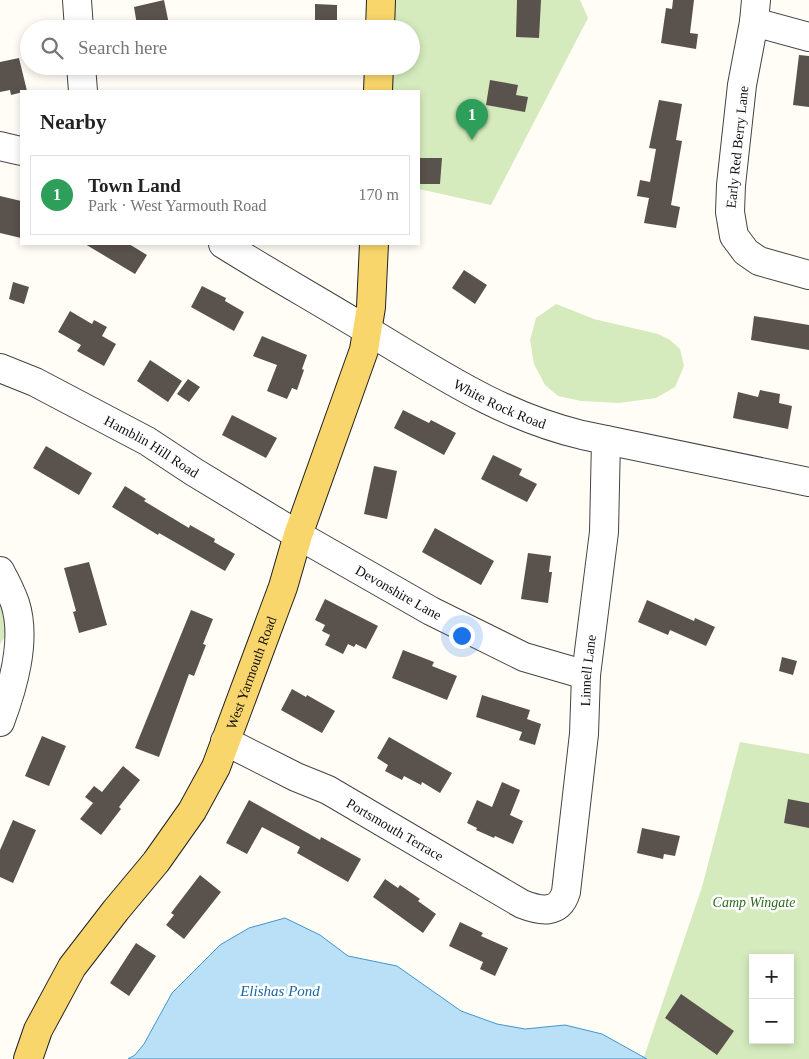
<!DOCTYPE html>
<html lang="en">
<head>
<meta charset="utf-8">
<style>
	body { margin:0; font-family:Georgia,serif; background:#f2f2f2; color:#222 }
	.controls { position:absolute; right:15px; bottom:15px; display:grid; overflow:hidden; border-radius:0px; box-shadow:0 2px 8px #0003 }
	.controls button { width:45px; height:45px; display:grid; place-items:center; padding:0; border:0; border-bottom:1px solid #e0e0e0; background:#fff; color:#222; font:25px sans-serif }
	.you { position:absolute; left:461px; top:635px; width:18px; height:18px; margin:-12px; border:4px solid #fff; border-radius:50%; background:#1a73e8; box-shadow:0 0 0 8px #1a73e833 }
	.badge { display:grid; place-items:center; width:32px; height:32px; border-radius:50%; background:#c4262e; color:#fff; font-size:16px; font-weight:700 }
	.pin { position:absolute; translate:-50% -41px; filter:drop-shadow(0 1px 2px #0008) }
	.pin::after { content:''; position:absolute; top:26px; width:18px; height:15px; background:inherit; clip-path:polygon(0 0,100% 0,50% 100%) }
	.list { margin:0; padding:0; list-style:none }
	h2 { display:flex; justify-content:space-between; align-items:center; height:65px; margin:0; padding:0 20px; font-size:21px }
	h2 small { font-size:16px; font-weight:400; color:#767676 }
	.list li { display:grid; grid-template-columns:32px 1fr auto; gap:15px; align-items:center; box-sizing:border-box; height:80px; margin:0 10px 10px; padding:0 10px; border:1px solid #e0e0e0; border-radius:0px }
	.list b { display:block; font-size:19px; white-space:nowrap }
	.list p { margin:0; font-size:16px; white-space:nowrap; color:#767676 }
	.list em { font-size:16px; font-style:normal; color:#767676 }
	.icon { flex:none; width:28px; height:28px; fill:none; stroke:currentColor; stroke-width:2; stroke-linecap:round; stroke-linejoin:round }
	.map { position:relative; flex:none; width:809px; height:1059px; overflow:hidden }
	.search { position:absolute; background:#fff; box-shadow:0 2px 8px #0003; left:20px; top:20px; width:400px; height:55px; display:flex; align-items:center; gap:12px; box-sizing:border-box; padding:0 18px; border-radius:28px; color:#767676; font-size:19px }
	.panel { position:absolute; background:#fff; box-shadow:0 2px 8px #0003; left:20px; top:90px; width:400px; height:155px; border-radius:0px }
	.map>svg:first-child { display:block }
	.green { fill:#d5ebbd; fill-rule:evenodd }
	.water { fill:#b9e0f7; stroke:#3f96cf }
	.building { fill:#5a524d }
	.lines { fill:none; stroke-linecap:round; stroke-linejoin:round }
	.minor-casing { stroke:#444; stroke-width:30 }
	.major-casing { stroke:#222; stroke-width:30 }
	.minor { stroke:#fff; stroke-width:28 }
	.major { stroke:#f9d66b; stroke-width:28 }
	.labels { text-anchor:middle; stroke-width:5; stroke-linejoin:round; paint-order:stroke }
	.street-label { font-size:14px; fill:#111; stroke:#fff }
	.park-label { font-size:14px; font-style:italic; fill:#2f6b1f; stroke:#fff }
	.water-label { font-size:15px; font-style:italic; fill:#1768a6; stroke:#fff }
</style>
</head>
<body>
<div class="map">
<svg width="809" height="1059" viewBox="0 0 809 1059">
	<rect width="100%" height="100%" fill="#fffdf5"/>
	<!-- green -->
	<path class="green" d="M 393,0 L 580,0 L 588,18 L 491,205 L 419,189 L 419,91 L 390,91 L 391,66 L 411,66 L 411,29 L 392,29 Z
		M 556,304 L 594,319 L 658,334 L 670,340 L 680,349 L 684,366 L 675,387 L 656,398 L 619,403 L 581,401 L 558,396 L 545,385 L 534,364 L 530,340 L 536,318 Z
		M 0,596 L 14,624 L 0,644 Z
		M 740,742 L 809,754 L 809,1059 L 647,1059 L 644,1057 L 702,887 ZM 753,958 L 790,958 L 790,1040 L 753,1040 Z"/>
	<!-- water -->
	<path class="water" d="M 285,918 L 320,935 L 348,956 L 397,966 L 461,1011 L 497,1024 L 525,1029 L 565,1025 L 602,1034 L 647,1059 L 128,1059 L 135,1055 L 144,1044 L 172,993 L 220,945 L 249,928 Z"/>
	<!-- building -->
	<path class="building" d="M 164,0 L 170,29 L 150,29 L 149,22 L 137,25 L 134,7 Z
		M 517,0 L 541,0 L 539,38 L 516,37 Z
		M 673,0 L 694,0 L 690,33 L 698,34 L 696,49 L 661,43 L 666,8 L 672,9 Z
		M 315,4 L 337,5 L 337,29 L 315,29 Z
		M 799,55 L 809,56 L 809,107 L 793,105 Z
		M 19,58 L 27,91 L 11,95 L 10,90 L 0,92 L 0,62 Z
		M 490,80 L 518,85 L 516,95 L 528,97 L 525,112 L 486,105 Z
		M 659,100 L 682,104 L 676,140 L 682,141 L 671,205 L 680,207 L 676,228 L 644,223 L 649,198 L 637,196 L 640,180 L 650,182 L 656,149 L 649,148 Z
		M 419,158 L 442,158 L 440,184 L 419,184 Z
		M 0,196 L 21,201 L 21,238 L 0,233 Z
		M 85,244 L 129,244 L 147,255 L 135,274 Z
		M 464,270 L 487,285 L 475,304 L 452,288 Z
		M 13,282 L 29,287 L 24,304 L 9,299 Z
		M 202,286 L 226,298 L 225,301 L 244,312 L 234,331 L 191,307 Z
		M 70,311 L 92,324 L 94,320 L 107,327 L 102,336 L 116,344 L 104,366 L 77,351 L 81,345 L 58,332 Z
		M 754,316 L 809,325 L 809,350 L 751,340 Z
		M 262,336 L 307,355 L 302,369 L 304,370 L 297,390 L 292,388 L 287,399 L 267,391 L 277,365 L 253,356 Z
		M 150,360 L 182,381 L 168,402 L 137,381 Z
		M 188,379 L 200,387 L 189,402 L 177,394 Z
		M 760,390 L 780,394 L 779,403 L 792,406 L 788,429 L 733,418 L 738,392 L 758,397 Z
		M 403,410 L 429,423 L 431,420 L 456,433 L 444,455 L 394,428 Z
		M 232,415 L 277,438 L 266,458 L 222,435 Z
		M 46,446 L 92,473 L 79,495 L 33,468 Z
		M 493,455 L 522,469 L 519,475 L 537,484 L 527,502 L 481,479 Z
		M 374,466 L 397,471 L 387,519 L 364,514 Z
		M 125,486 L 146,499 L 144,501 L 189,528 L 190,525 L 215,539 L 214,542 L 235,554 L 225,571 L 159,533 L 158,535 L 112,507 Z
		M 435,528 L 494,561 L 481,585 L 422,552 Z
		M 528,553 L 551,556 L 549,572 L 552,572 L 548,603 L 521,599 Z
		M 89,562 L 107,625 L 79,633 L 73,612 L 76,611 L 64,568 Z
		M 325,599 L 378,626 L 366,649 L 356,644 L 354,647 L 348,644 L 343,654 L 325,645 L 330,635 L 322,631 L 325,625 L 315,620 Z
		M 647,600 L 694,621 L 695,618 L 715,627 L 706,646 L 670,630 L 668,635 L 638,622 Z
		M 191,610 L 213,619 L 203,644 L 206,645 L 194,676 L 189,674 L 159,757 L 135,748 Z
		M 403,650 L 434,662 L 432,666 L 457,676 L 447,700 L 392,678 Z
		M 782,657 L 797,661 L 793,675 L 779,671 Z
		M 292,689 L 306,697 L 307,695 L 335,711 L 322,733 L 281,710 Z
		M 482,695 L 530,710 L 527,719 L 541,724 L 535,745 L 519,740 L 522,732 L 476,717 Z
		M 42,736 L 66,746 L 49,786 L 25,776 Z
		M 389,737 L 452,773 L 440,793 L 422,782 L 421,785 L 404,776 L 402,780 L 385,771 L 388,765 L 377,758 Z
		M 123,766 L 140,780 L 119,807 L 121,809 L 101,835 L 80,819 L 93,803 L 85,797 L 94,786 L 102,792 Z
		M 502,782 L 520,790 L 510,815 L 523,821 L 513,844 L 495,836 L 494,838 L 476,830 L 477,828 L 467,823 L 477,800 L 492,807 Z
		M 788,799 L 809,803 L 809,828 L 784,823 Z
		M 249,800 L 320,840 L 321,837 L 361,859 L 348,882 L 297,853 L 300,847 L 262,827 L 247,854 L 226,843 Z
		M 13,820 L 36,830 L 13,883 L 0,877 L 0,850 Z
		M 642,828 L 680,836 L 675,856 L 664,854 L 663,859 L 637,853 Z
		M 200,875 L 221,892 L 184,939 L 166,925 L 174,915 L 171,913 Z
		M 385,879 L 398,888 L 400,885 L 420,899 L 418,901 L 436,914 L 423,933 L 373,897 Z
		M 460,922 L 483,933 L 481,936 L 508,948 L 495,976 L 480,969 L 483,962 L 449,946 Z
		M 136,943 L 156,956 L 129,996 L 110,983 Z
		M 681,994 L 734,1031 L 717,1055 L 665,1018 Z"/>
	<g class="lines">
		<!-- minor casing -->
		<g class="minor-casing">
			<g id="minor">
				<path d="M 77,0 L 79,29"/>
				<path d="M 756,0 L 754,22 L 742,85 L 731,185 L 730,212 L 734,236 L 746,252 L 759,261 L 809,275"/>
				<path d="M 754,22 L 809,37"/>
				<path d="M 81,66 L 83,91"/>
				<path d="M 0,146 L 21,151"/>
				<path id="s1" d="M 223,244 C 271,274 321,302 370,332 C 440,374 502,416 582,435 L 809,482"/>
				<path id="s2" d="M 0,368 L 35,382 L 147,441 L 194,472 L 298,535 L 431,611 L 524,657 L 586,675"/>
				<path d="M 0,571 C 6,582 11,592 15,603 C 27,640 13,687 0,722"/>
				<path id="s3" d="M 225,741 L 296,777 L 328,790 L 522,904 C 540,911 559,915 566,892 L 584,734 L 586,675 L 604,532 L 606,440"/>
			</g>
		</g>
		<!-- major casing -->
		<g class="major-casing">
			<g id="major">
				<path d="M 380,29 L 381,0"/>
				<path d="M 378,91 L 379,66"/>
				<path id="s4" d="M 28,1059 L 38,1030 L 72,967 L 116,910 L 156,862 L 192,811 L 216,767 L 283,587 L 298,535 L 364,350 L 371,307 L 374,244"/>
			</g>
		</g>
		<!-- minor -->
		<use href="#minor" class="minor"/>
		<!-- major -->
		<use href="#major" class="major"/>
	</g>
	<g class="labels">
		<!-- street labels -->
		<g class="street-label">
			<text transform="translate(737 147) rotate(-84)" y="5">Early Red Berry Lane</text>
			<text dy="5" stroke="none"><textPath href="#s1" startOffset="320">White Rock Road</textPath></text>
			<text dy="5" stroke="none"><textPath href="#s2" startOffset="171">Hamblin Hill Road</textPath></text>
			<text dy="5" stroke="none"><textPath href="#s2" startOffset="458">Devonshire Lane</textPath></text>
			<text dy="5" stroke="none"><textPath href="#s3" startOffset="615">Linnell Lane</textPath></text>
			<text dy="5" stroke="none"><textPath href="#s4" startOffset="450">West Yarmouth Road</textPath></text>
			<text dy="5" stroke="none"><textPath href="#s3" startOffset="192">Portsmouth Terrace</textPath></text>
		</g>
		<!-- park labels -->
		<g class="park-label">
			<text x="754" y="907">Camp Wingate</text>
		</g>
		<!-- water labels -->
		<g class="water-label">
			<text x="280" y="996">Elishas Pond</text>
		</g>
	</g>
</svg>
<div class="controls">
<button>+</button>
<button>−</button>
</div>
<div class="you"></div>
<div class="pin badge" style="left:472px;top:140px;background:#2e9e5b">1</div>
<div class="search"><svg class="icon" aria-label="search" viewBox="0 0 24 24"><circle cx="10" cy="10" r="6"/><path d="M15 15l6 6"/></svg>Search here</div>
<section class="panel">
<h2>Nearby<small></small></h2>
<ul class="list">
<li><span class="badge" style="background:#2e9e5b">1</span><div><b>Town Land</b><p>Park · West Yarmouth Road</p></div><em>170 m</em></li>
</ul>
</section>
</div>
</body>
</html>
